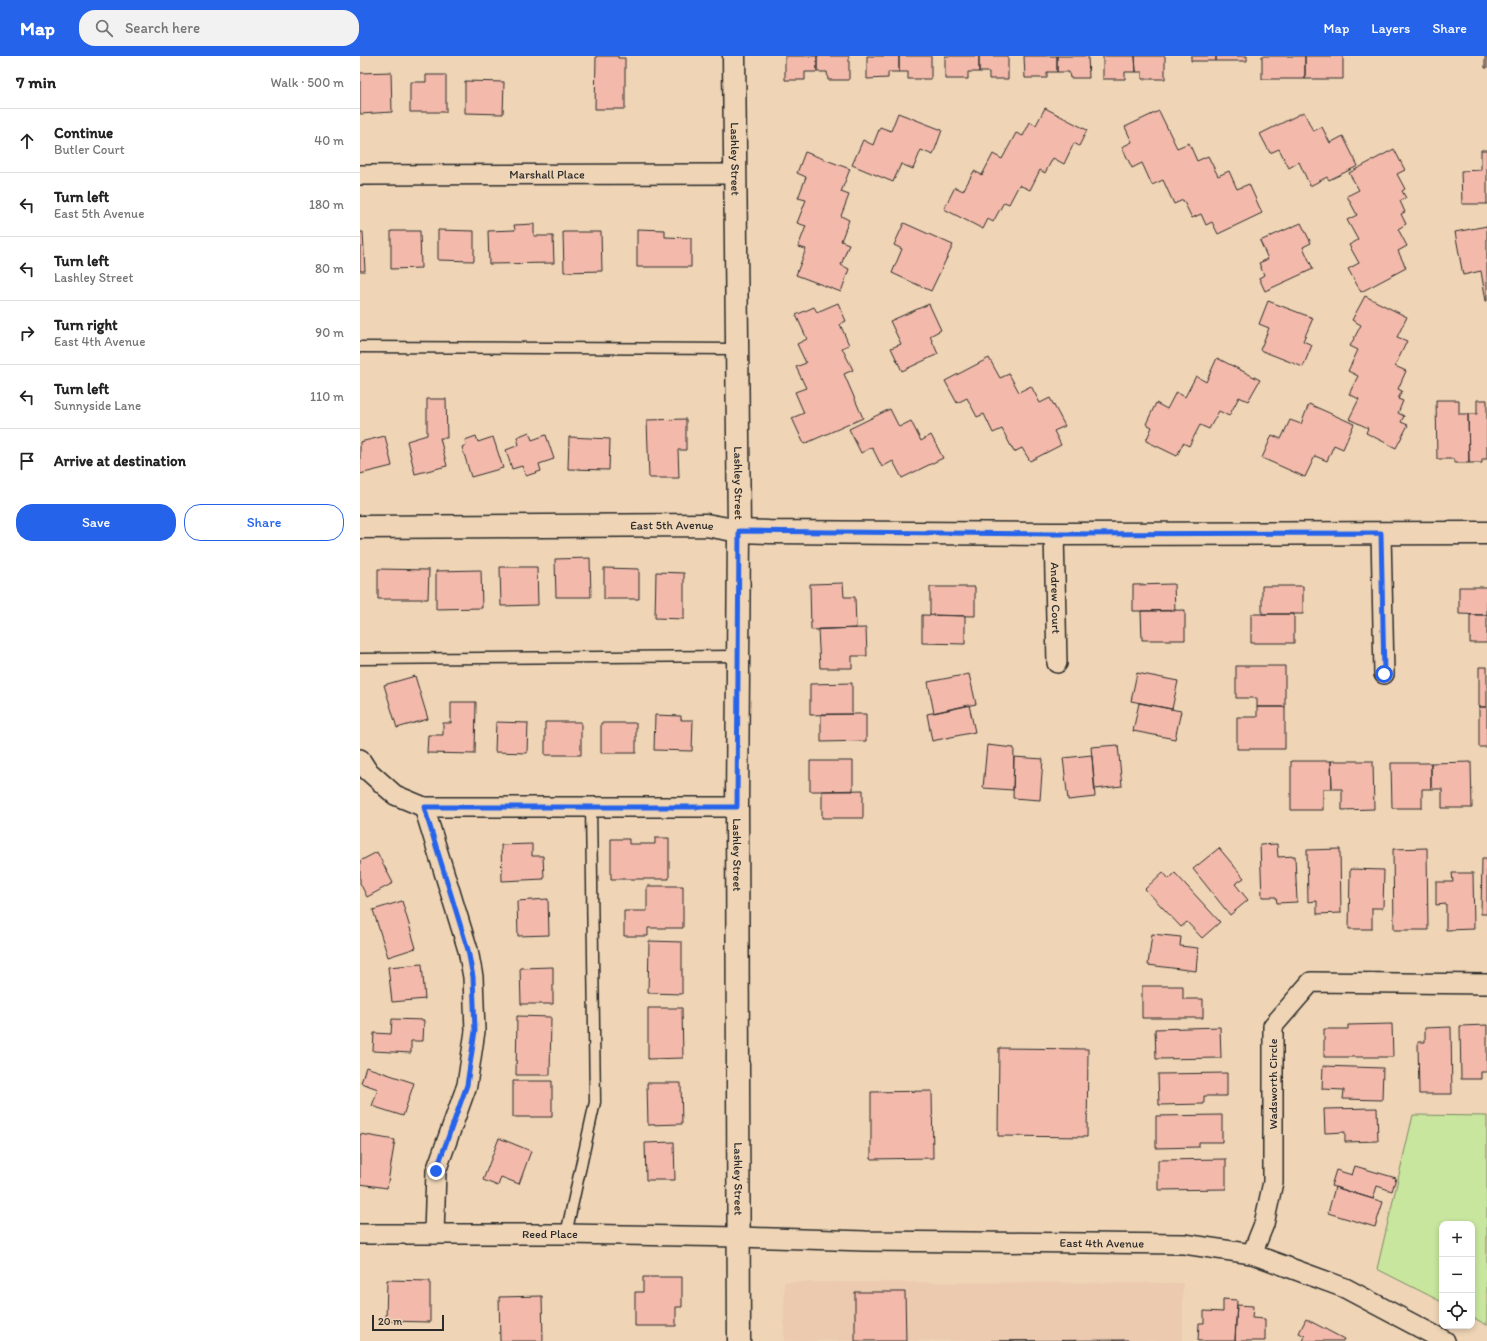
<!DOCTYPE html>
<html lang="en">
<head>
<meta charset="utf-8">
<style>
	body { margin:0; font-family:Itim,sans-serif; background:#f2f2f2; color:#222 }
	.controls { position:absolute; right:12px; bottom:12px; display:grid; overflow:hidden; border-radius:8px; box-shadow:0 2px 6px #0003 }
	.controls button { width:36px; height:36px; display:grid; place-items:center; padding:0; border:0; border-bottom:1px solid #e0e0e0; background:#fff; color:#222; font:20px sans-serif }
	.scale { position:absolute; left:12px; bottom:10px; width:72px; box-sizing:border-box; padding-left:4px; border:2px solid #2b2b2b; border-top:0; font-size:11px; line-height:14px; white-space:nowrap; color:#2b2b2b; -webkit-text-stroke:3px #efd5b6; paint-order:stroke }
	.stop { position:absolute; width:12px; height:12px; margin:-9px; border:3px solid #2563eb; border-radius:50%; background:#fff }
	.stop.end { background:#2563eb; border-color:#fff; box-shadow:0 1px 4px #0008 }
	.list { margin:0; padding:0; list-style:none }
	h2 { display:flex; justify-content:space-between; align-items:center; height:52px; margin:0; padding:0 16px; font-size:17px }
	h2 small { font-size:13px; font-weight:400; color:#767676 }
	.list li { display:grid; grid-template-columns:26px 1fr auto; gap:12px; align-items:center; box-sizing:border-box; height:64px; padding:0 16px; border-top:1px solid #e0e0e0 }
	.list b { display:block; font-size:15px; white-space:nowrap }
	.list p { margin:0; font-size:13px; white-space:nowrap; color:#767676 }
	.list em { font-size:13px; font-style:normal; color:#767676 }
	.actions { display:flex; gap:8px; padding:12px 16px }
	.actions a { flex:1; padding:9px 0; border:1px solid #2563eb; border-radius:16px; text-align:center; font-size:14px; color:#2563eb }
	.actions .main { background:#2563eb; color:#fff }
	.icon { flex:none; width:22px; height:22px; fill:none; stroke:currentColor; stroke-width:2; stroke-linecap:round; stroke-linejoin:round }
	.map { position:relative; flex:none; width:1127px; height:1285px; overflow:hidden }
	header { display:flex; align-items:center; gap:24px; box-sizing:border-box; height:56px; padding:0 20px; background:#2563eb; color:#fff }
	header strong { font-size:19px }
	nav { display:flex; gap:22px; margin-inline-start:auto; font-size:14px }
	.search { width:280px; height:36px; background:#f2f2f2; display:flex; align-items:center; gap:10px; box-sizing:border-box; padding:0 14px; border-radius:16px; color:#767676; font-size:15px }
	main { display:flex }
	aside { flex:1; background:#fff }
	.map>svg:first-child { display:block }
	.built { fill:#eccab0 }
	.green { fill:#c8e69e; stroke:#7a8864 }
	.building { fill:#f3baab; stroke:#2b2b2b }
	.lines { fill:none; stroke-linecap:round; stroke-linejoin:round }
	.service-casing { stroke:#2b2b2b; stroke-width:13 }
	.minor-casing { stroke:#2b2b2b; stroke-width:22 }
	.tertiary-casing { stroke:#2b2b2b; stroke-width:25 }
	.secondary-casing { stroke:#2b2b2b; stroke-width:25 }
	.service { stroke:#efd5b6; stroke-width:10 }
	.minor { stroke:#efd5b6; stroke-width:19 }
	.tertiary { stroke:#efd5b6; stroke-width:22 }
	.secondary { stroke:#efd5b6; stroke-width:22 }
	.route { stroke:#2563eb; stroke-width:5 }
	.labels { text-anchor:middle; stroke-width:3.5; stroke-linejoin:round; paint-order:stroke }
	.street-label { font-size:12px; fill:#2b2b2b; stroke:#efd5b6 }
</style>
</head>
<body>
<header>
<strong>Map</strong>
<div class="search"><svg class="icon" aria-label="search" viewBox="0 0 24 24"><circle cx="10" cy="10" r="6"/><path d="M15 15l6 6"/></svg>Search here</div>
<nav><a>Map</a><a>Layers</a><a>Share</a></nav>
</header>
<main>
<aside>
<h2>7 min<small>Walk · 500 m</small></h2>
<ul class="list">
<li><svg class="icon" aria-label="ahead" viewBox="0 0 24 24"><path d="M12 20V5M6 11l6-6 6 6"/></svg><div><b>Continue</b><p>Butler Court</p></div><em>40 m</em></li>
<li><svg class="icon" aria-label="left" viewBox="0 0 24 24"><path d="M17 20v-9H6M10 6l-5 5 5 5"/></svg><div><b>Turn left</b><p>East 5th Avenue</p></div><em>180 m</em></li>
<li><svg class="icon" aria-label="left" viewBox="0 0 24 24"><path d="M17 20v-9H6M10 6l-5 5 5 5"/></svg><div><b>Turn left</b><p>Lashley Street</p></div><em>80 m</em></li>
<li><svg class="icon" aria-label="right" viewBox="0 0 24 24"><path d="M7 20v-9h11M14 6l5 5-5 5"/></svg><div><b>Turn right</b><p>East 4th Avenue</p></div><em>90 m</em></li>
<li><svg class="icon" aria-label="left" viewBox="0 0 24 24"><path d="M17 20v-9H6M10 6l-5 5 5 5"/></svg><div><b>Turn left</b><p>Sunnyside Lane</p></div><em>110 m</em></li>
<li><svg class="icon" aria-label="arrive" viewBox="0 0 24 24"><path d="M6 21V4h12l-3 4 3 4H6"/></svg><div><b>Arrive at destination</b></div></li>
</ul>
<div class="actions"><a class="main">Save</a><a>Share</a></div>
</aside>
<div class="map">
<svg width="1127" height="1285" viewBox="0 0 1127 1285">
	<rect width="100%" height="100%" fill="#efd5b6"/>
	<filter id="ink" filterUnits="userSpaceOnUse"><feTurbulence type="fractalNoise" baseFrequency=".025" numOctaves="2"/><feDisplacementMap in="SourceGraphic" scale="8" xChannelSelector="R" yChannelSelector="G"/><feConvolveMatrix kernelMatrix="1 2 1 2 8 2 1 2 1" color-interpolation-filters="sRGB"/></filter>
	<g filter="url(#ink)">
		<!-- built -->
		<path class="built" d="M 424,1226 L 823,1227 L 823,1285 L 424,1285 Z"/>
		<!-- green -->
		<path class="green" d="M 1053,1059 L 1127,1060 L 1127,1269 L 1112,1261 L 1112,1168 L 1082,1168 L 1082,1246 L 1017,1213 Z"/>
		<!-- building -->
		<path class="building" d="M 236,0 L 258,0 L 258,2 L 265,2 L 265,53 L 235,53 Z
			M 425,0 L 457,0 L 457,16 L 445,16 L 445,24 L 425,24 Z
			M 457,0 L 489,0 L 489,24 L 468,24 L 467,16 L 457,16 Z
			M 507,0 L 539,0 L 539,16 L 528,16 L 528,22 L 507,23 Z
			M 539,0 L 571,0 L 571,23 L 548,23 L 548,16 L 539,16 Z
			M 585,0 L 619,0 L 619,16 L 608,16 L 608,23 L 585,23 Z
			M 619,0 L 648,0 L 648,23 L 629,23 L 629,16 L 619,16 Z
			M 664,0 L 697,0 L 697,16 L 687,16 L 687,22 L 665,22 Z
			M 697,0 L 728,0 L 729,22 L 710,22 L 709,16 L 697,16 Z
			M 743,0 L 775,0 L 776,16 L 765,16 L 765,23 L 743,23 Z
			M 775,0 L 805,0 L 805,23 L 782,23 L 782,16 L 776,16 Z
			M 831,0 L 856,0 L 856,5 L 831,5 Z
			M 856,0 L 887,0 L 887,5 L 856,5 Z
			M 902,0 L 945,0 L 945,23 L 902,23 Z
			M 945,0 L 983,0 L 983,23 L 945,23 Z
			M 1125,0 L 1127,0 L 1127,12 L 1125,12 Z
			M 31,16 L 32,56 L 0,58 L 0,17 Z
			M 66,19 L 86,19 L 86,56 L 50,56 L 50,26 L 66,26 Z
			M 105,25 L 144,26 L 143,58 L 105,57 Z
			M 685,52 L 727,74 L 719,90 L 714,87 L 704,108 L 693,102 L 685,117 L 680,114 L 670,134 L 659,129 L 649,148 L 644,146 L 633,166 L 628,163 L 623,173 L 584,153 L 595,131 L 603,135 L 614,115 L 622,119 L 633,98 L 642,103 L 656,77 L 663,80 L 670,66 L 676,69 Z
			M 799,55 L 817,92 L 829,87 L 837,105 L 848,100 L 858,120 L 869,115 L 877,133 L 889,128 L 902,157 L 858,178 L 852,166 L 846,169 L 841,158 L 832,162 L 823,144 L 814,148 L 803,124 L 792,129 L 782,107 L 772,112 L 762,91 L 772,86 L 765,71 Z
			M 944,56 L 953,75 L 962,71 L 970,87 L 983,80 L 998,110 L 969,124 L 967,121 L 950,130 L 939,106 L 929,112 L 919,93 L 910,97 L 900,78 Z
			M 538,57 L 582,74 L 573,99 L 561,94 L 553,113 L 541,108 L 533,126 L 492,109 L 503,84 L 513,89 L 520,71 L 531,75 Z
			M 1034,93 L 1045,114 L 1037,118 L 1045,133 L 1042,135 L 1046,142 L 1040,145 L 1045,156 L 1041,158 L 1046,168 L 1038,173 L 1047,190 L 1038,195 L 1046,212 L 1001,236 L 988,213 L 999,207 L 989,189 L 998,184 L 987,164 L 997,159 L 987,140 L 999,134 L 989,117 Z
			M 1121,94 L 1127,94 L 1127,148 L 1102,148 L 1101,115 L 1121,114 Z
			M 445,96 L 490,113 L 481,136 L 489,139 L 481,160 L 489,164 L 481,185 L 489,188 L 481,209 L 489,213 L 481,236 L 436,219 L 446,193 L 438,191 L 446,170 L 437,167 L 446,144 L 438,142 L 446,121 L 437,117 Z
			M 544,167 L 593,189 L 571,235 L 532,217 L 542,193 L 534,189 Z
			M 941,167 L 951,187 L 943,191 L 953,213 L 905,235 L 899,222 L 904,219 L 899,207 L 908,203 L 900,185 Z
			M 174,168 L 174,180 L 193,180 L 194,207 L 129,208 L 128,175 L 155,174 L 154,169 Z
			M 1127,170 L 1127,245 L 1126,245 L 1121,215 L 1103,219 L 1095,176 Z
			M 277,173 L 305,174 L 305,181 L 331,182 L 331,211 L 277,211 Z
			M 78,174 L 114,175 L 114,205 L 78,204 Z
			M 31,175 L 60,175 L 61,212 L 31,213 Z
			M 0,176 L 3,176 L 5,215 L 0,215 Z
			M 203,176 L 241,176 L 242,215 L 204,216 Z
			M 1005,240 L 1047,261 L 1037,281 L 1047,285 L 1035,310 L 1046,315 L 1038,333 L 1042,335 L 1038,343 L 1043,345 L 1038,357 L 1044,360 L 1041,366 L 1048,369 L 1036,392 L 1006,377 L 1008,372 L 989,363 L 999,343 L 989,338 L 998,320 L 988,315 L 998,294 L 990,290 L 1001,269 L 992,264 Z
			M 908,245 L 953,262 L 943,285 L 952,289 L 943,311 L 900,294 L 909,272 L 899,268 Z
			M 478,247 L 486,265 L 480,268 L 489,289 L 482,292 L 493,314 L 484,318 L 503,362 L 444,388 L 432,362 L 444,357 L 435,336 L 446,332 L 436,311 L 446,307 L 437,288 L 447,283 L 436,259 L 454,251 L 457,256 Z
			M 569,248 L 581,274 L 570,280 L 578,298 L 542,315 L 531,292 L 541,288 L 530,265 Z
			M 629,302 L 640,322 L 649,318 L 659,336 L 671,330 L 680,347 L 690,342 L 705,370 L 694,375 L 701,389 L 670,405 L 662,392 L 654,396 L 642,373 L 633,377 L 624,358 L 617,361 L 607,342 L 597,347 L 585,325 Z
			M 857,302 L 900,324 L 888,345 L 879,341 L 869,360 L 859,355 L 849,373 L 840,369 L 829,390 L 823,387 L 817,400 L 786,385 L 792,371 L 786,368 L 796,347 L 807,353 L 816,336 L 825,341 L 836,320 L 846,326 Z
			M 67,343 L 86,343 L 87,382 L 80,382 L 87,410 L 55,418 L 47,385 L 67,379 Z
			M 1076,344 L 1099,344 L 1099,358 L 1108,358 L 1109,407 L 1094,407 L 1094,403 L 1077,403 Z
			M 1117,344 L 1127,344 L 1127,403 L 1122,403 L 1122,407 L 1109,407 L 1108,358 L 1117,358 Z
			M 949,348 L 994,368 L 983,393 L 974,389 L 967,405 L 955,400 L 945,421 L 902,402 L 912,379 L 921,383 L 930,364 L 941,368 Z
			M 530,353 L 539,371 L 551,365 L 561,385 L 571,379 L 583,402 L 542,422 L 533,405 L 522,411 L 512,391 L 501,397 L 489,373 Z
			M 326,363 L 326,394 L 318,394 L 319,422 L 289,422 L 287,364 Z
			M 169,376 L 172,384 L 186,379 L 194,403 L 179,408 L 181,415 L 166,420 L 162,410 L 152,413 L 146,394 L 159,389 L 157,381 Z
			M 25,380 L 32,410 L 0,418 L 0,386 Z
			M 116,380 L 118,386 L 133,381 L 143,412 L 111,421 L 102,391 L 106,389 L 105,384 Z
			M 209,381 L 250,383 L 249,414 L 208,413 Z
			M 230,502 L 231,541 L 196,541 L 195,503 Z
			M 140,511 L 177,511 L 178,549 L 141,550 Z
			M 244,512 L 279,513 L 279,543 L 244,543 Z
			M 18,513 L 69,514 L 68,543 L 18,543 Z
			M 121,514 L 122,552 L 76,553 L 76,515 Z
			M 296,516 L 324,517 L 324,563 L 295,562 Z
			M 483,527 L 484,541 L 495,541 L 496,572 L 451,574 L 450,528 Z
			M 814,528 L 815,555 L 773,555 L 773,529 Z
			M 902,530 L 943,530 L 943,558 L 902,558 Z
			M 570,531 L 615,531 L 615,560 L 570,559 Z
			M 1099,531 L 1127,531 L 1127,559 L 1099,558 Z
			M 825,554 L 825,584 L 782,584 L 781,555 Z
			M 891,558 L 934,558 L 934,587 L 891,587 Z
			M 562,559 L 605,560 L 605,588 L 562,587 Z
			M 1110,559 L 1127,559 L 1127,587 L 1110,587 Z
			M 506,572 L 507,600 L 492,600 L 492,612 L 460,612 L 458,573 Z
			M 876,610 L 925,610 L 925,651 L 897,651 L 897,642 L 876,642 Z
			M 1119,611 L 1127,611 L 1127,651 L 1119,651 Z
			M 777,617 L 818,625 L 812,653 L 771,645 Z
			M 609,618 L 616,648 L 574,657 L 568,626 Z
			M 55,620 L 68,663 L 37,672 L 24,629 Z
			M 492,627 L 492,658 L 450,659 L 450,628 Z
			M 91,646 L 116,646 L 115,698 L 67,697 L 68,679 L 83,679 L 83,667 L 91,667 Z
			M 779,647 L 821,655 L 815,683 L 773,675 Z
			M 609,649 L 615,676 L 572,685 L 567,658 Z
			M 897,651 L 925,651 L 925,693 L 877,693 L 877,661 L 897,661 Z
			M 1119,651 L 1127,651 L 1127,691 L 1119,691 Z
			M 461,658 L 506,658 L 506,685 L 461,686 Z
			M 295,659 L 321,660 L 321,664 L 333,664 L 332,695 L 294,694 Z
			M 136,666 L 168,667 L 167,697 L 135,696 Z
			M 185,666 L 221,666 L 221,699 L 185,699 Z
			M 241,667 L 276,667 L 276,697 L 241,697 Z
			M 627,689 L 654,692 L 653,734 L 623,732 Z
			M 758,689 L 762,730 L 735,733 L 731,691 Z
			M 732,699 L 735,741 L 708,744 L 703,702 Z
			M 654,701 L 683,703 L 680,744 L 653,742 Z
			M 450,705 L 493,705 L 493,735 L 450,735 Z
			M 931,705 L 971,705 L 972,733 L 963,733 L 963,754 L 931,754 Z
			M 971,705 L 1013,705 L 1014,753 L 982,754 L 982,733 L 972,733 Z
			M 1111,706 L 1112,752 L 1082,752 L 1082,733 L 1071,733 L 1071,707 Z
			M 1031,707 L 1071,707 L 1071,733 L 1062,733 L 1062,752 L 1032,752 Z
			M 503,734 L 503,762 L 462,762 L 462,735 Z
			M 295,782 L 309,782 L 309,823 L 251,823 L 251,783 L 269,783 L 269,788 L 295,788 Z
			M 172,788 L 172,800 L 183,800 L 184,823 L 142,825 L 141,789 Z
			M 917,788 L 918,801 L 935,800 L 937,846 L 917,847 L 916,841 L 902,841 L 900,789 Z
			M 859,792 L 884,822 L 875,828 L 888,844 L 870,859 L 833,813 Z
			M 1067,792 L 1068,874 L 1034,874 L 1033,793 Z
			M 980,793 L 981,857 L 957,858 L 957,845 L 948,846 L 947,794 Z
			M 17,796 L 33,827 L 7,841 L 0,827 L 0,805 Z
			M 1122,802 L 1127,802 L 1127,858 L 1121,858 Z
			M 990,813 L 1024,814 L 1023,852 L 1012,852 L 1012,873 L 989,873 Z
			M 803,816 L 809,823 L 815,817 L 860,866 L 842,882 L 827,866 L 821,871 L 785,833 Z
			M 1092,817 L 1113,817 L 1114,873 L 1086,874 L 1086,848 L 1076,849 L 1076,826 L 1093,826 Z
			M 287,830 L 323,830 L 323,872 L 288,872 L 288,880 L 264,880 L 264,855 L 287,855 Z
			M 188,843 L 189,879 L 158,880 L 157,845 Z
			M 42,845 L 56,892 L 28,901 L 13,854 Z
			M 792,878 L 821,881 L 820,890 L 838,892 L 836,915 L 788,909 Z
			M 289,885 L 322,886 L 322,938 L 288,937 Z
			M 62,908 L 65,943 L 32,946 L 28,911 Z
			M 193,911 L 193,948 L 161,948 L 160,912 Z
			M 782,930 L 823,930 L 823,943 L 843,943 L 843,962 L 782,962 Z
			M 288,952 L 322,952 L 323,1002 L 288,1003 Z
			M 157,960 L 191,961 L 190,1019 L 156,1019 Z
			M 32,963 L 64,964 L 63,985 L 51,985 L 51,997 L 13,995 L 14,977 L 31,978 Z
			M 1032,968 L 1033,1001 L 964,1001 L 964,973 L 988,973 L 988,969 Z
			M 1127,969 L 1127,1016 L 1121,1016 L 1121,1023 L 1101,1023 L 1100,970 Z
			M 860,971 L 861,1002 L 796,1003 L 795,973 Z
			M 1091,971 L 1092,1038 L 1059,1038 L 1058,986 L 1065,986 L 1065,972 Z
			M 639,992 L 728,993 L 727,1081 L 638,1080 Z
			M 963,1010 L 1023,1012 L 1022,1044 L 983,1043 L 984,1034 L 962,1033 Z
			M 6,1011 L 54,1027 L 43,1060 L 12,1050 L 18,1033 L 1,1027 Z
			M 867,1017 L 867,1040 L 844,1040 L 844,1048 L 799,1049 L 798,1018 Z
			M 153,1025 L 192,1025 L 192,1061 L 153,1061 Z
			M 287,1027 L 321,1027 L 322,1068 L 288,1069 Z
			M 572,1035 L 573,1102 L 511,1103 L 511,1036 Z
			M 1017,1052 L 1018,1085 L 985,1086 L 985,1076 L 965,1077 L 964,1053 Z
			M 862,1059 L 862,1086 L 839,1086 L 839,1091 L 796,1092 L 796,1060 Z
			M 0,1078 L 35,1084 L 27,1132 L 0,1128 Z
			M 139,1082 L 171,1095 L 159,1128 L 141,1121 L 138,1130 L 123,1124 Z
			M 314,1086 L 315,1124 L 286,1124 L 285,1087 Z
			M 866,1103 L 866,1133 L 798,1134 L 798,1104 Z
			M 995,1110 L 1036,1122 L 1032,1135 L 1017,1130 L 1013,1143 L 971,1130 L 976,1114 L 992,1119 Z
			M 975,1131 L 1023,1146 L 1015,1171 L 968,1157 Z
			M 283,1221 L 322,1221 L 322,1251 L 316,1251 L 316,1270 L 275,1270 L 275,1236 L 283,1236 Z
			M 27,1224 L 70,1225 L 70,1266 L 26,1265 Z
			M 495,1236 L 545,1236 L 546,1285 L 495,1285 Z
			M 182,1240 L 183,1285 L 140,1285 L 139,1241 Z
			M 863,1243 L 877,1244 L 875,1285 L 838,1285 L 839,1267 L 844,1267 L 844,1255 L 863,1256 Z
			M 877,1249 L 893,1250 L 892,1262 L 905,1263 L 905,1285 L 875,1285 Z
			M 946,1263 L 984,1283 L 983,1285 L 943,1285 L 945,1280 L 939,1277 Z
			M 768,1284 L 768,1285 L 631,1285 Z"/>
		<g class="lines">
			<!-- service casing -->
			<g class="service-casing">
				<path id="service" d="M 0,291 L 377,293
					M 0,603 L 378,600
					M 206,1178 L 235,1046 L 231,751"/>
			</g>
			<!-- minor casing -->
			<g class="minor-casing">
				<g id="minor">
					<path id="s1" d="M 0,119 L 375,118"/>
					<path d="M 1021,477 L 1024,618"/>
					<path id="s2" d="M 694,478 L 697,607"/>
					<path d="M 0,703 L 7,714 L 35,739 L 64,751 L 108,894 L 113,921 L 115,975 L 107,1029 L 76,1115 L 74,1178"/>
					<path d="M 64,751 L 377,751"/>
					<path id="s3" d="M 0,1178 L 206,1178 L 379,1181 L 505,1185 L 824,1188 L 892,1198 L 985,1232 L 1085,1285"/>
					<path d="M 892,1198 L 904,1168 L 913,1126 L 913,970 L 951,926 L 1127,928"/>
				</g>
			</g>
			<!-- tertiary casing -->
			<g class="tertiary-casing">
				<g id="tertiary">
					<path id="s4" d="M 0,471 L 346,469 L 379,475 L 409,476 L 694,478 L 1127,477"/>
				</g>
			</g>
			<!-- secondary casing -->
			<g class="secondary-casing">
				<g id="secondary">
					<path id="s5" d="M 374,0 L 379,475 L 377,751 L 379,1285"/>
				</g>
			</g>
			<!-- service -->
			<use href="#service" class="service"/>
			<!-- minor -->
			<use href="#minor" class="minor"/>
			<!-- tertiary -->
			<use href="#tertiary" class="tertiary"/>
			<!-- secondary -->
			<use href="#secondary" class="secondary"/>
		</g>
	</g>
	<g class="lines" filter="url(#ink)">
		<!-- route -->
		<path class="route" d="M 76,1115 L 107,1029 L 115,975 L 113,921 L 108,894 L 64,751 L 377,751 L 379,475 L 694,478 L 1021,477 L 1024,618"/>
	</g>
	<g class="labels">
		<!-- street labels -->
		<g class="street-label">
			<text dy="4" stroke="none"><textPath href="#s5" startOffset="103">Lashley Street</textPath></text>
			<text dy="4" stroke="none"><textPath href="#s1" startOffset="187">Marshall Place</textPath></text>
			<text dy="4" stroke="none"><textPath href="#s5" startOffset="427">Lashley Street</textPath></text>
			<text dy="4" stroke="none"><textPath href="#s4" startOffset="312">East 5th Avenue</textPath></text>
			<text dy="4" stroke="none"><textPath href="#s2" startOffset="64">Andrew Court</textPath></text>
			<text dy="4" stroke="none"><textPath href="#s5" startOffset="799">Lashley Street</textPath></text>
			<text transform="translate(913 1028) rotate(-90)" y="4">Wadsworth Circle</text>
			<text dy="4" stroke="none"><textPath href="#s5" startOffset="1123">Lashley Street</textPath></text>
			<text dy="4" stroke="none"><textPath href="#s3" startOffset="190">Reed Place</textPath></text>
			<text dy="4" stroke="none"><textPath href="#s3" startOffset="742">East 4th Avenue</textPath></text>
		</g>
	</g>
</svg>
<div class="controls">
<button>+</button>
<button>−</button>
<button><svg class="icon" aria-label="locate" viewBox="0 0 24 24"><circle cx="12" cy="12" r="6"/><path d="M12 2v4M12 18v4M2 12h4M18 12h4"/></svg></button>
</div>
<div class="scale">20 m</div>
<div class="stop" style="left:1024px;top:618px"></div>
<div class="stop end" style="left:76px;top:1115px"></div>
</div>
</main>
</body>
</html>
